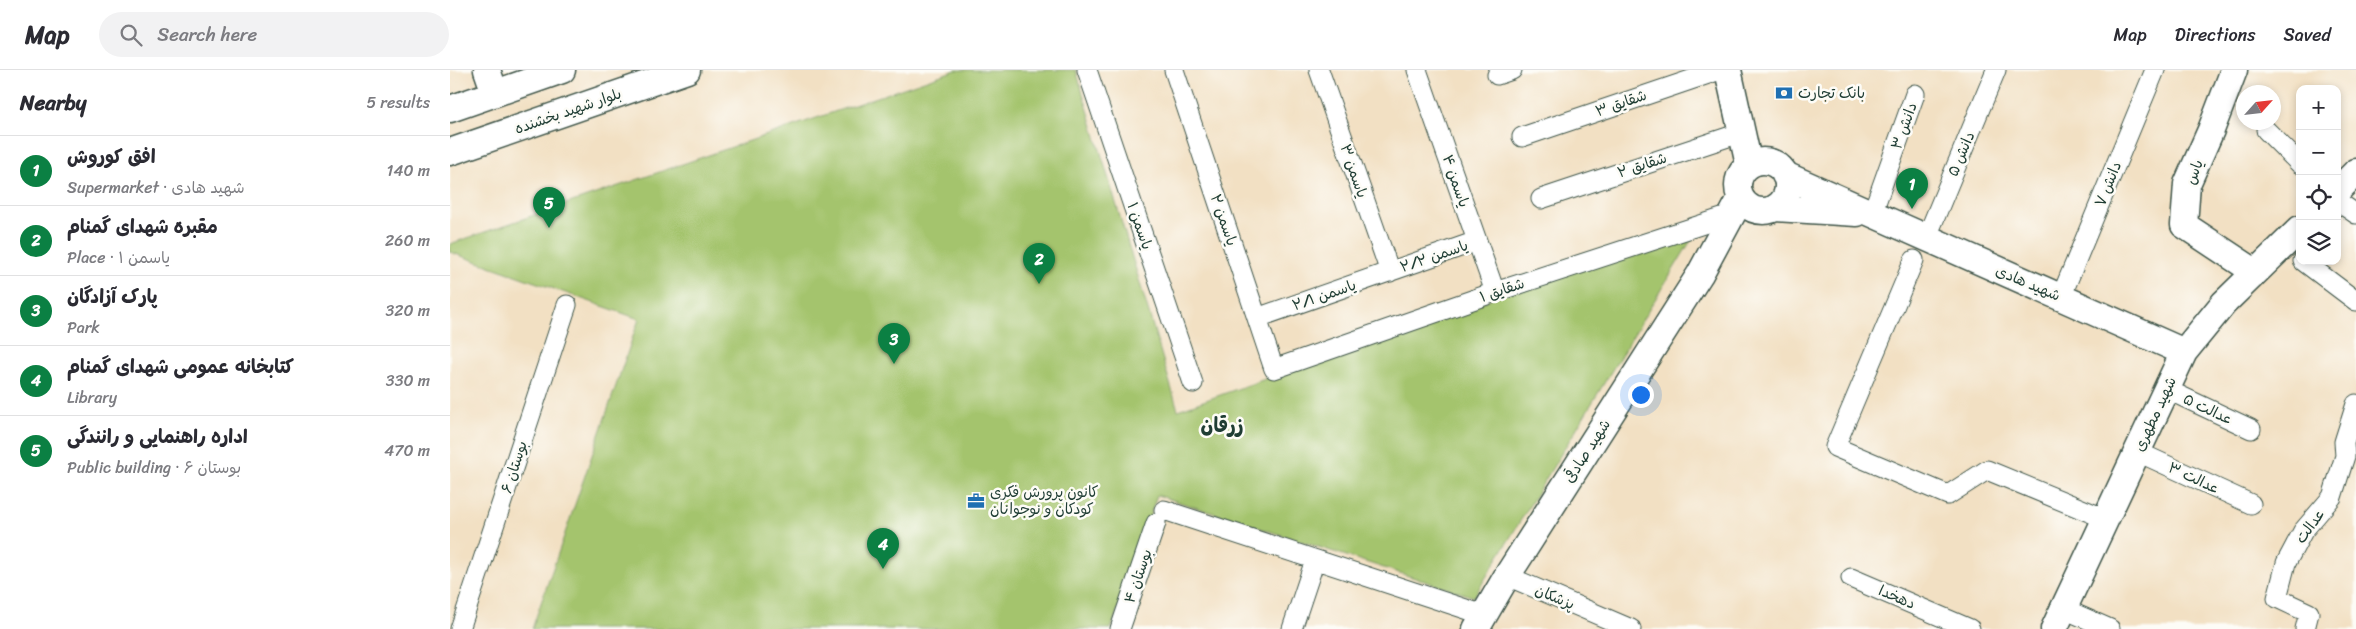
<!DOCTYPE html>
<html lang="en">
<head>
<meta charset="utf-8">
<style>
	body { margin:0; font-family:Sriracha,"Playpen Sans Arabic",sans-serif; background:#f2f2f3; color:#2b2b33 }
	.controls { position:absolute; right:15px; top:15px; display:grid; overflow:hidden; border-radius:10px; box-shadow:0 2px 8px #0003 }
	.controls button { width:45px; height:45px; display:grid; place-items:center; padding:0; border:0; border-bottom:1px solid #e1e1e2; background:#fff; color:#2b2b33; font:25px sans-serif }
	.compass { position:absolute; left:1786px; top:15px; width:45px; height:45px; border-radius:50%; background:#fff; box-shadow:0 2px 8px #0003; rotate:63deg }
	.you { position:absolute; left:1190px; top:324px; width:18px; height:18px; margin:-12px; border:4px solid #fff; border-radius:50%; background:#1a73e8; box-shadow:0 0 0 8px #1a73e833 }
	.badge { display:grid; place-items:center; width:32px; height:32px; border-radius:50%; background:#0b8043; color:#fff; font-size:16px; font-weight:700 }
	.pin { position:absolute; translate:-50% -41px; filter:drop-shadow(0 1px 2px #0008) }
	.pin::after { content:''; position:absolute; top:26px; width:18px; height:15px; background:inherit; clip-path:polygon(0 0,100% 0,50% 100%) }
	.list { margin:0; padding:0; list-style:none }
	h2 { display:flex; justify-content:space-between; align-items:center; height:65px; margin:0; padding:0 20px; font-size:21px }
	h2 small { font-size:16px; font-weight:400; color:#7c7c81 }
	.list li { display:grid; grid-template-columns:32px 1fr auto; gap:15px; align-items:center; box-sizing:border-box; height:70px; padding:0 20px; border-top:1px solid #e1e1e2 }
	.list b { display:block; font-size:19px; white-space:nowrap }
	.list p { margin:0; font-size:16px; white-space:nowrap; color:#7c7c81 }
	.list em { font-size:16px; font-style:normal; color:#7c7c81 }
	.icon { flex:none; width:28px; height:28px; fill:none; stroke:currentColor; stroke-width:2; stroke-linecap:round; stroke-linejoin:round }
	.map { position:relative; flex:none; width:1906px; height:559px; overflow:hidden }
	header { display:flex; align-items:center; gap:30px; box-sizing:border-box; height:70px; padding:0 25px; background:#fff; border-bottom:1px solid #e1e1e2 }
	header strong { font-size:24px }
	nav { display:flex; gap:28px; margin-inline-start:auto; font-size:18px }
	.search { width:350px; height:45px; background:#f2f2f3; display:flex; align-items:center; gap:12px; box-sizing:border-box; padding:0 18px; border-radius:28px; color:#7c7c81; font-size:19px }
	main { display:flex }
	aside { flex:1; background:#fff }
	.map>svg:first-child { display:block }
	.green { fill:#a4c46d; stroke:#628050 }
	.lines { fill:none; stroke-linecap:round; stroke-linejoin:round }
	.street-casing { stroke:#3f5549; stroke-width:21 }
	.secondary-casing { stroke:#3f5549; stroke-width:29 }
	.street { stroke:#fff; stroke-width:19 }
	.secondary { stroke:#fff; stroke-width:26 }
	.labels { text-anchor:middle; stroke-width:5; stroke-linejoin:round; paint-order:stroke }
	.poi-label { font-size:15px; fill:#1f3d34; stroke:#fdfcf7; text-anchor:start }
	.street-label { font-size:15px; fill:#1f3d34; stroke:#fdfcf7 }
	.district-label { font-size:20px; font-weight:bold; fill:#1f3d34; stroke:#fdfcf7 }
</style>
</head>
<body>
<header>
<strong>Map</strong>
<div class="search"><svg class="icon" aria-label="search" viewBox="0 0 24 24"><circle cx="10" cy="10" r="6"/><path d="M15 15l6 6"/></svg>Search here</div>
<nav><a>Map</a><a>Directions</a><a>Saved</a></nav>
</header>
<main>
<aside>
<h2>Nearby<small>5 results</small></h2>
<ul class="list">
<li><span class="badge">1</span><div><b>افق کوروش</b><p>Supermarket · شهید هادی</p></div><em>140 m</em></li>
<li><span class="badge">2</span><div><b>مقبره شهدای گمنام</b><p>Place · یاسمن ۱</p></div><em>260 m</em></li>
<li><span class="badge">3</span><div><b>پارک آزادگان</b><p>Park</p></div><em>320 m</em></li>
<li><span class="badge">4</span><div><b>کتابخانه عمومی شهدای گمنام</b><p>Library</p></div><em>330 m</em></li>
<li><span class="badge">5</span><div><b>اداره راهنمایی و رانندگی</b><p>Public building · بوستان ۶</p></div><em>470 m</em></li>
</ul>
</aside>
<div class="map">
<svg width="1906" height="559" viewBox="0 0 1906 559">
	<rect width="100%" height="100%" fill="#fdfcf7"/>
	<filter id="ink" filterUnits="userSpaceOnUse"><feTurbulence type="fractalNoise" baseFrequency=".02" numOctaves="2"/><feDisplacementMap in="SourceGraphic" scale="10" xChannelSelector="R" yChannelSelector="G"/><feConvolveMatrix kernelMatrix="1 2 1 2 8 2 1 2 1" color-interpolation-filters="sRGB"/></filter>
	<filter id="wash" filterUnits="userSpaceOnUse"><feTurbulence type="fractalNoise" baseFrequency=".0096" numOctaves="4" result="noise"/><feDisplacementMap in="SourceGraphic" scale="20" xChannelSelector="R" yChannelSelector="G"/><feGaussianBlur stdDeviation="1.12" result="paint"/><feColorMatrix in="noise" values="0 0 0 0 0 0 0 0 0 0 0 0 0 0 0 0 0 1.4 0 .05"/><feComposite in="paint" operator="in"/></filter>
	<g filter="url(#wash)">
		<rect width="100%" height="100%" fill="#f2e0c3"/>
		<!-- green -->
		<path class="green" d="M 506,0 L 626,0 L 728,340 L 1251,154 L 1024,527 L 707,425 L 661,559 L 82,559 L 189,249 L 0,182 L 0,174 Z"/>
	</g>
	<g filter="url(#ink)">
		<g class="lines">
			<!-- street casing -->
			<g class="street-casing">
				<path id="street" d="M 637,0 L 743,313
					M 724,0 L 824,299 L 1045,222 L 1281,145
					M 869,0 L 940,202
					M 967,0 L 1045,222
					M 1047,5 L 1062,0
					M 1816,60 L 1850,94
					M 1072,67 L 1270,0
					M 1091,129 L 1293,62
					M 1887,131 L 1906,144
					M 1422,144 L 1465,24
					M 1476,169 L 1546,0
					M 1464,190 L 1385,377 L 1498,425 L 1537,400 L 1656,449
					M 1853,191 L 1906,231
					M 1611,227 L 1705,0
					M 807,248 L 1027,171
					M 1716,319 L 1801,359
					M 1688,382 L 1801,434
					M 714,440 L 1034,545
					M 1057,506 L 1181,559
					M 1401,508 L 1520,559
					M 1614,539 L 1660,559
					M 10,559 L 117,235
					M 670,559 L 706,453
					M 842,559 L 865,490
					M 1855,559 L 1859,543 L 1827,528 L 1836,493 L 1853,461 L 1882,427 L 1895,386 L 1894,372 L 1906,334"/>
			</g>
			<!-- secondary casing -->
			<g class="secondary-casing">
				<path id="secondary" d="M 37,0 L 45,23
					M 1278,0 L 1299,95
					M 1784,0 L 1761,60 L 1737,114 L 1734,155 L 1805,202
					M 0,39 L 112,0
					M 0,82 L 237,0
					M1288 116a25 25 0 1 1 50 0a25 25 0 1 1-50 0Z
					M 1335,105 L 1734,282
					M 1887,121 L 1906,102
					M 1325,138 L 1407,143
					M 1026,559 L 1057,506 L 1250,204 L 1291,128
					M 1604,559 L 1734,282 L 1774,233 L 1850,159"/>
			</g>
			<!-- street -->
			<use href="#street" class="street"/>
			<!-- secondary -->
			<use href="#secondary" class="secondary"/>
		</g>
	</g>
	<!-- icons -->
	<defs>
		<g id="bank-bare" transform="scale(1.35)"><path d="M-6-4H6V4H-6ZM0-2.3a2.3 2.3 0 1 0 0 4.6a2.3 2.3 0 1 0 0-4.6Z" fill="#1f6fb2" stroke="#fdfcf7" stroke-width="2.5" paint-order="stroke"/></g>
		<g id="office-bare" transform="scale(1.35)"><path d="M-6-3h4V-5.5h4V-3h4V5H-6ZM-1-4.5V-3h2v-1.5ZM-6 0V1H6V0Z" fill="#1f6fb2" stroke="#fdfcf7" stroke-width="2.5" paint-order="stroke"/></g>
	</defs>
	<g fill-rule="evenodd">
		<use href="#bank-bare" x="1334" y="23"/>
		<use href="#office-bare" x="526" y="431"/>
	</g>
	<g class="labels">
		<!-- poi labels -->
		<g class="poi-label">
			<text x="1348" y="28">بانک تجارت</text>
			<text x="540" y="427">کانون پرورش فکری<tspan x="540" dy="17">کودکان و نوجوانان</tspan></text>
		</g>
		<!-- street labels -->
		<g class="street-label">
			<text transform="translate(1171 33) rotate(-19)" y="5">شقایق ۳</text>
			<text transform="translate(118 41) rotate(-19)" y="5">بلوار شهید بخشنده</text>
			<text transform="translate(1454 56) rotate(-70)" y="5">دانش ۳</text>
			<text transform="translate(1511 84) rotate(-67)" y="5">دانش ۵</text>
			<text transform="translate(1192 95) rotate(-18)" y="5">شقایق ۲</text>
			<text transform="translate(904 101) rotate(71)" y="5">یاسمن ۳</text>
			<text transform="translate(1744 102) rotate(-69)" y="5">یاس</text>
			<text transform="translate(1006 111) rotate(71)" y="5">یاسمن ۴</text>
			<text transform="translate(1658 114) rotate(-68)" y="5">دانش ۷</text>
			<text transform="translate(774 150) rotate(71)" y="5">یاسمن ۲</text>
			<text transform="translate(690 156) rotate(71)" y="5">یاسمن ۱</text>
			<text transform="translate(984 186) rotate(-19)" y="5">یاسمن ۲/۲</text>
			<text transform="translate(1578 213) rotate(23)" y="5">شهید هادی</text>
			<text transform="translate(1052 220) rotate(-19)" y="5">شقایق ۱</text>
			<text transform="translate(874 225) rotate(-19)" y="5">یاسمن ۲/۱</text>
			<text transform="translate(1758 339) rotate(25)" y="5">عدالت ۵</text>
			<text transform="translate(1705 344) rotate(-65)" y="5">شهید مطهری</text>
			<text transform="translate(1137 381) rotate(-57)" y="5">شهید صادقی</text>
			<text transform="translate(64 397) rotate(-72)" y="5">بوستان ۶</text>
			<text transform="translate(1744 408) rotate(25)" y="5">عدالت ۳</text>
			<text transform="translate(1860 456) rotate(-54)" y="5">عدالت</text>
			<text transform="translate(688 506) rotate(-71)" y="5">بوستان ۴</text>
			<text transform="translate(1105 527) rotate(23)" y="5">پزشکان</text>
			<text transform="translate(1447 527) rotate(23)" y="5">دهخدا</text>
		</g>
		<!-- district labels -->
		<g class="district-label">
			<text x="772" y="362">زرقان</text>
		</g>
	</g>
</svg>
<div class="controls">
<button>+</button>
<button>−</button>
<button><svg class="icon" aria-label="locate" viewBox="0 0 24 24"><circle cx="12" cy="12" r="6"/><path d="M12 2v4M12 18v4M2 12h4M18 12h4"/></svg></button>
<button><svg class="icon" aria-label="layers" viewBox="0 0 24 24"><path d="M12 4l9 5-9 5-9-5zM3 14l9 5 9-5"/></svg></button>
</div>
<svg class="compass" viewBox="-18 -18 36 36"><path d="M0-13l5 13h-10z" fill="#e53935"/><path d="M0 13l5-13h-10z" fill="#7c7c81"/></svg>
<div class="you"></div>
<div class="pin badge" style="left:1462px;top:139px">1</div>
<div class="pin badge" style="left:589px;top:214px">2</div>
<div class="pin badge" style="left:444px;top:294px">3</div>
<div class="pin badge" style="left:433px;top:499px">4</div>
<div class="pin badge" style="left:99px;top:158px">5</div>
</div>
</main>
</body>
</html>
